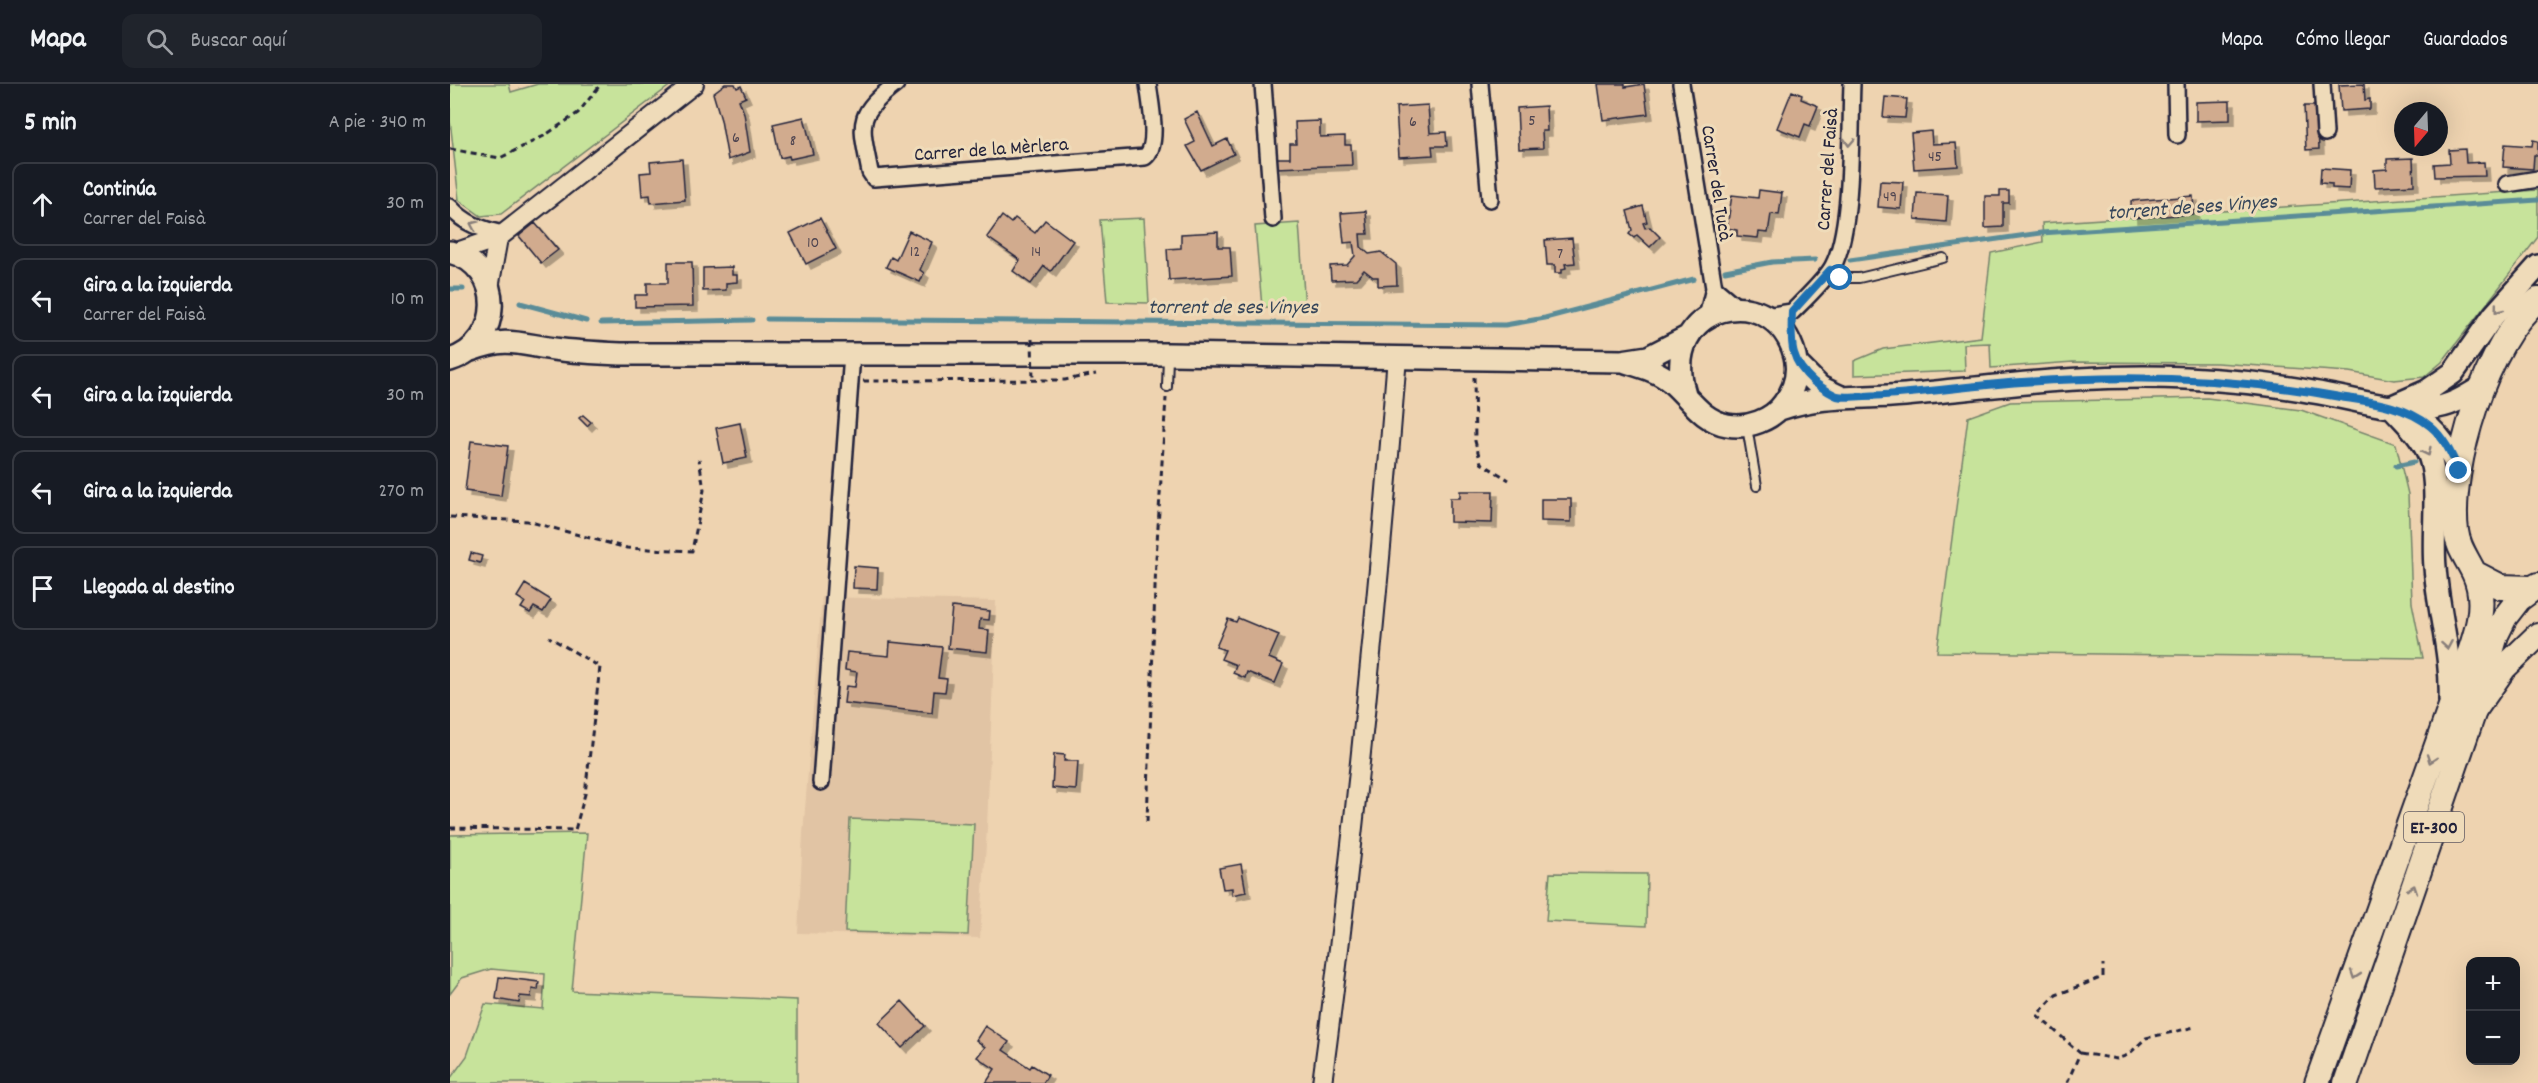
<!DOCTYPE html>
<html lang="es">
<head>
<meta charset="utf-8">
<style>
	body { margin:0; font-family:Dekko,sans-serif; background:#20242c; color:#f1f3f6 }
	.controls { position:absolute; right:18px; bottom:18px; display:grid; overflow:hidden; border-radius:12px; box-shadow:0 6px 24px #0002 }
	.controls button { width:54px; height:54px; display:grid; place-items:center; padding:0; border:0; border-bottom:2px solid #363941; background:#171b24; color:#f1f3f6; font:30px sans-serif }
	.compass { position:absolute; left:1944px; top:18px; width:54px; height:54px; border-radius:50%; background:#171b24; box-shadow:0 6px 24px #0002; rotate:199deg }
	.stop { position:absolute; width:18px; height:18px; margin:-14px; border:4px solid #1f6fb2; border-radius:50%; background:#fff }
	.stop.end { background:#1f6fb2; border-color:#fff; box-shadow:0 2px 6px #0008 }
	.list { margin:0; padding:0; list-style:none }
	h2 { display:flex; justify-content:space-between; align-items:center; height:78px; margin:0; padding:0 24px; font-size:26px }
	h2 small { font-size:20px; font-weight:400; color:#9ea1a6 }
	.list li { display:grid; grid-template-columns:39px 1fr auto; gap:18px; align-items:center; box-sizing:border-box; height:84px; margin:0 12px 12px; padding:0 12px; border:2px solid #363941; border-radius:12px }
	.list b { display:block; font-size:22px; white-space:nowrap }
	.list p { margin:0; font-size:20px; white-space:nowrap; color:#9ea1a6 }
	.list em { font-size:20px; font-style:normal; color:#9ea1a6 }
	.icon { flex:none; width:33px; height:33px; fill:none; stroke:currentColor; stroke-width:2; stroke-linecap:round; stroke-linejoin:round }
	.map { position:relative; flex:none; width:2088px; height:999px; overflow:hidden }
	header { display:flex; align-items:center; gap:36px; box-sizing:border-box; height:84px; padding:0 30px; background:#171b24; border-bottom:2px solid #363941 }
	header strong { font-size:28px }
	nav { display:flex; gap:33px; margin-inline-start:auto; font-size:21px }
	.search { width:420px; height:54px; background:#20242c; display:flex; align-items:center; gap:15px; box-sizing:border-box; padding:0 21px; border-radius:12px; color:#9ea1a6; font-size:22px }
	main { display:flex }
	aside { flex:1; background:#171b24 }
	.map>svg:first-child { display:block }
	.built { fill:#e1c4a4 }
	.green { fill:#c7e39b; stroke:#74826b; stroke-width:1.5 }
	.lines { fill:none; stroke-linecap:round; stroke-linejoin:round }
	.stream { stroke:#5a8c98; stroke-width:5 }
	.building { fill:#d1ab8e; stroke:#22223b; stroke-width:1.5; filter:url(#shadow) }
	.service-casing { stroke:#22223b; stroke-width:12 }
	.minor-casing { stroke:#22223b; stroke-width:20 }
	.tertiary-casing { stroke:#22223b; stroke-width:22 }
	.secondary-casing { stroke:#22223b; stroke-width:26 }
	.primary-casing { stroke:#22223b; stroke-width:28 }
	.trunk-casing { stroke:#22223b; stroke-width:28 }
	.path { stroke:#22223b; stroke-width:3; stroke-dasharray:6 4.5; stroke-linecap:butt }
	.service { stroke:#efdbb9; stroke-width:8 }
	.minor { stroke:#efdbb9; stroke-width:15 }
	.tertiary { stroke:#efdbb9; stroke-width:18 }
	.secondary { stroke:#efdbb9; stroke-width:21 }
	.primary { stroke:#efdbb9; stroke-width:24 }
	.trunk { stroke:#efdbb9; stroke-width:24 }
	.path-bridge { stroke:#22223b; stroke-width:3; stroke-dasharray:6 4.5; stroke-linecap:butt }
	.oneway { stroke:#887e7a }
	.route { stroke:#1f6fb2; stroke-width:8 }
	.labels { text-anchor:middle; stroke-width:6; stroke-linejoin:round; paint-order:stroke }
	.number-label { font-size:16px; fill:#4e4450 }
	.shield { fill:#efdbb9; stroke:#605a61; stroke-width:1.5 }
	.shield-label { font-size:18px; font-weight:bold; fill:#22223b }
	.street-label { font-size:20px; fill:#22223b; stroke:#efdbb9 }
	.water-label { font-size:21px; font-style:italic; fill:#35455a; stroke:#efdbb9 }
</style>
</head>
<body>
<header>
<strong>Mapa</strong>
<div class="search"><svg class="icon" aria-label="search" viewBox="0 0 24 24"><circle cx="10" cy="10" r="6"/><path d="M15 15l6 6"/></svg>Buscar aquí</div>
<nav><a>Mapa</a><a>Cómo llegar</a><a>Guardados</a></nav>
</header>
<main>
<aside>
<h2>5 min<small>A pie · 340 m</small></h2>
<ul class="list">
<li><svg class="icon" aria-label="ahead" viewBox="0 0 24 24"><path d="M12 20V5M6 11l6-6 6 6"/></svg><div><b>Continúa</b><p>Carrer del Faisà</p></div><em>30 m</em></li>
<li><svg class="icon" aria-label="left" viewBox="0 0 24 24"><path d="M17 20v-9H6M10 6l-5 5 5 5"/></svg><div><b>Gira a la izquierda</b><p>Carrer del Faisà</p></div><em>10 m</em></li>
<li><svg class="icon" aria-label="left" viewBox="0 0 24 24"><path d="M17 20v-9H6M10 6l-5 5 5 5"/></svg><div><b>Gira a la izquierda</b></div><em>30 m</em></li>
<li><svg class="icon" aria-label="left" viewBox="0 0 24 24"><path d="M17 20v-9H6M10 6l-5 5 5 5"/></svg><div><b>Gira a la izquierda</b></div><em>270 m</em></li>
<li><svg class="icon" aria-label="arrive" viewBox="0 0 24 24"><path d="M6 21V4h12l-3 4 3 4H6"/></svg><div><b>Llegada al destino</b></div></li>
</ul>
</aside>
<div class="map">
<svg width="2088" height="999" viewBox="0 0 2088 999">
	<defs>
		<filter id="shadow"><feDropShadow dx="5" dy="5" stdDeviation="0" flood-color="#0004"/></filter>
	</defs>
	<rect width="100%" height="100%" fill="#eed3b0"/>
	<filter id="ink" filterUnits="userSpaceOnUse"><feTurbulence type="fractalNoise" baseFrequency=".0167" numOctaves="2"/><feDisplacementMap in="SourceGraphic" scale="12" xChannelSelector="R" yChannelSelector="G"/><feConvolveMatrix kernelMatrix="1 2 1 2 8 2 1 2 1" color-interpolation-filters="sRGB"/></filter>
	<g filter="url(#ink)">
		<!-- built -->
		<path class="built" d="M 372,513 L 546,517 L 537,744 L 530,854 L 348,849 L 353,750 Z"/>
		<!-- green -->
		<path class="green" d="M 0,0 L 59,0 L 61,8 L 88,0 L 222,0 L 51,130 L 31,132 L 9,116 L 0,36 Z
			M 2088,106 L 2088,153 L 1992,278 L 1974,293 L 1944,296 L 1899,288 L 1767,279 L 1623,278 L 1541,284 L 1540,259 L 1514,260 L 1515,287 L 1404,291 L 1404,277 L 1433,265 L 1531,253 L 1541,169 L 1593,158 L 1592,139 Z
			M 694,134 L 699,219 L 657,218 L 650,136 Z
			M 849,139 L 855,224 L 812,223 L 805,142 Z
			M 1757,314 L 1851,326 L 1946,360 L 1958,410 L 1962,519 L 1973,574 L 1487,568 L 1518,333 L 1560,318 Z
			M 400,735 L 524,740 L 518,851 L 395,848 Z
			M 137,749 L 122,907 L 347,916 L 347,999 L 0,999 L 0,995 L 17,972 L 35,920 L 93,925 L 95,890 L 41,885 L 12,894 L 0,910 L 0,751 Z
			M 1100,789 L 1197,790 L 1196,842 L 1096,837 Z"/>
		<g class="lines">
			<!-- stream -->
			<path class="stream" d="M 1400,176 L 1591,149 L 2088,116
				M 1275,187 L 1322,178 L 1365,176
				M 0,205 L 13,205
				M 70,219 L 136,237
				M 317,235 L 1055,241 L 1095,234 L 1244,195
				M 151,239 L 302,236
				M 1946,382 L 1964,378"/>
		</g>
		<!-- building -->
		<path class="building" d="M 275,0 L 285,0 L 287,4 L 291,2 L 296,13 L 289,16 L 294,29 L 300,68 L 278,76 L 271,36 L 263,9 Z
			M 1148,0 L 1175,0 L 1175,3 L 1194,0 L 1198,30 L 1153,36 Z
			M 1914,0 L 1915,16 L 1920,15 L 1920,25 L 1891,27 L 1889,1 Z
			M 1342,7 L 1352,11 L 1351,15 L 1368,22 L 1360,42 L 1355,40 L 1350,53 L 1327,44 Z
			M 1435,13 L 1457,15 L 1455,34 L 1433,33 Z
			M 1780,17 L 1780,36 L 1746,37 L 1746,18 Z
			M 978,21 L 980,49 L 996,48 L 997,62 L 982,62 L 983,71 L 949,73 L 946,23 Z
			M 1096,22 L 1097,47 L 1092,47 L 1093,64 L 1069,65 L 1067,24 Z
			M 1854,22 L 1867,22 L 1869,65 L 1856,66 Z
			M 747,28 L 763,62 L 777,55 L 784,70 L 751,86 L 737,62 L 745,58 L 734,35 Z
			M 354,33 L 363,70 L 340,75 L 339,72 L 330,74 L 323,40 Z
			M 870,37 L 870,53 L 895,52 L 895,61 L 901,61 L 902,81 L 826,84 L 826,74 L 840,74 L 840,60 L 846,60 L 845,38 Z
			M 1481,47 L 1482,60 L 1506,59 L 1508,82 L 1464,85 L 1461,49 Z
			M 2083,56 L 2088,57 L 2088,71 L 2084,71 L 2083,85 L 2053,83 L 2055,60 L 2082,62 Z
			M 2015,65 L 2016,79 L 2034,78 L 2035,92 L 1985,93 L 1984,80 L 2000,79 L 1999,66 Z
			M 1963,74 L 1964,101 L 1925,103 L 1924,86 L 1937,85 L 1937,75 Z
			M 232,75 L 235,116 L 201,119 L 200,111 L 192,112 L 190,89 L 201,88 L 200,78 Z
			M 1871,84 L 1900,86 L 1899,105 L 1882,104 L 1882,100 L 1870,99 Z
			M 1430,97 L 1453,98 L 1451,125 L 1428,123 Z
			M 1309,106 L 1332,109 L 1329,131 L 1321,130 L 1318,149 L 1309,148 L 1308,154 L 1287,152 L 1287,146 L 1277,144 L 1282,111 L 1308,114 Z
			M 1550,107 L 1559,107 L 1559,119 L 1553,119 L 1553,143 L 1535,144 L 1535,112 L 1550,112 Z
			M 1467,109 L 1498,111 L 1496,138 L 1465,135 Z
			M 1743,112 L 1744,130 L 1682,134 L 1681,117 Z
			M 1193,122 L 1197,138 L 1193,139 L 1195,144 L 1200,143 L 1210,153 L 1200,163 L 1187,151 L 1184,154 L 1179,150 L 1182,146 L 1177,127 Z
			M 916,127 L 918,150 L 910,150 L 911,163 L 919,170 L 931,168 L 946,180 L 947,201 L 928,202 L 928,193 L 923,193 L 914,186 L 906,195 L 881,196 L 880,182 L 897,181 L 905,172 L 903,158 L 894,159 L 891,129 Z
			M 552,132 L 561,139 L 565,134 L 585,149 L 595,136 L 623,157 L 601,187 L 594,182 L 581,200 L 563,187 L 570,176 L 537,153 Z
			M 370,134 L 386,165 L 356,180 L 340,149 Z
			M 85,139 L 108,166 L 91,179 L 69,152 Z
			M 459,147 L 482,158 L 470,186 L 474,189 L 470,198 L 436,183 L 441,173 L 446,176 Z
			M 768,148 L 768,163 L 780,163 L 782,192 L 719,196 L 717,165 L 731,164 L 731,150 Z
			M 1122,154 L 1125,179 L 1115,180 L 1116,184 L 1112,185 L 1112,189 L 1105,189 L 1105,181 L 1097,181 L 1095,156 Z
			M 218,178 L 242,178 L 243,222 L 185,223 L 185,211 L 197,211 L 197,199 L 218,199 Z
			M 282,183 L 282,191 L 287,191 L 287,198 L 276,199 L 276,206 L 253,207 L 253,184 Z
			M 133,331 L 141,338 L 137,342 L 129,334 Z
			M 290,339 L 297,374 L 273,379 L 266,344 Z
			M 21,357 L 58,362 L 51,412 L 15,407 Z
			M 1010,407 L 1043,407 L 1042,439 L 1000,438 L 1000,414 L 1010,414 Z
			M 1091,415 L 1121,415 L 1121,438 L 1091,437 Z
			M 21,469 L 32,472 L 30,479 L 19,476 Z
			M 404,482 L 428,484 L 427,505 L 403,504 Z
			M 75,500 L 101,516 L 93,528 L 84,523 L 80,529 L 71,524 L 75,518 L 67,513 Z
			M 502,523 L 540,527 L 539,536 L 530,535 L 529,545 L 539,546 L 537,568 L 498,564 Z
			M 788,534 L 829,551 L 819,574 L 833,580 L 825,599 L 797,588 L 795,594 L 783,589 L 786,581 L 771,575 L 775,566 L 766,563 L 778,535 L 786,538 Z
			M 440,558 L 492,563 L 488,594 L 497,595 L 495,608 L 484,607 L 482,629 L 394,619 L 396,602 L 405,603 L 407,588 L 395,586 L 397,568 L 439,572 Z
			M 604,670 L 615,671 L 614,677 L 628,677 L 626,706 L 602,704 Z
			M 791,780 L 796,808 L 782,811 L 782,804 L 773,805 L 769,784 Z
			M 49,893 L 89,898 L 88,906 L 82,905 L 81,913 L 70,912 L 69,919 L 46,915 Z
			M 452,917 L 475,942 L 452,964 L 429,939 Z
			M 535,942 L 559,958 L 553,966 L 580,984 L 582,981 L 598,991 L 593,999 L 536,999 L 545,985 L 527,973 L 535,963 L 526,956 Z"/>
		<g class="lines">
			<!-- service casing -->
			<g class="service-casing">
				<path id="service" d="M 1380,186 L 1390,194 L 1409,194 L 1493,174
					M 717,303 L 718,272
					M 1297,343 L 1307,402"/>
			</g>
			<!-- minor casing -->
			<g class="minor-casing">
				<path id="minor" d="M 446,0 C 404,32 411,40 420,88 L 424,94 L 695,73 C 710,62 700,17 698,0
					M 813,0 L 823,135
					M 1030,0 L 1040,115
					M 1231,0 L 1264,204 L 1257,233
					M 1726,0 L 1727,51
					M 1872,0 L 1875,49
					M 2057,100 L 2088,95
					M 0,123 C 15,140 31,145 53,150
					M 1264,204 L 1289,225
					M 1315,232 L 1342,228 C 1355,215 1369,202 1380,187 C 1404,152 1400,45 1402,0
					M 371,698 L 402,270"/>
			</g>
			<!-- tertiary casing -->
			<g class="tertiary-casing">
				<path id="tertiary" d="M 4,169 L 48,154 L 244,0
					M 39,204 L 48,154
					M 872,999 C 904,758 928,515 947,273"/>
			</g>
			<!-- secondary casing -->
			<g class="secondary-casing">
				<path id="secondary" d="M 0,168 C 56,183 54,259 0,276
					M 21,266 C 58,252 68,260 104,265 C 126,268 148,269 171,270 L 719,270 L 1172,277 L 1198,273 L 1237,253
					M 1176,278 C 1192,283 1208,287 1221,298 C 1240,314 1251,336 1277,341 C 1298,345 1322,336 1334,319 C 1344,306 1349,289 1345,272 C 1324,192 1207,219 1235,310
					M 1346,279 L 1370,303 L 1389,312
					M 1945,321 L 1977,307 L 2003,289 L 2044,231 L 2088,182
					M 1941,322 C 1956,339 1976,356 1981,378 C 1989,406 1982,452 1985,483 C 1988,528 2002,570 2000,616
					M 1330,325 C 1375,310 1409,315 1455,311 C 1549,302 1642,289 1736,294 C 1778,296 1821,300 1863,308 C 1901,314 1941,328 1980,324 C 2000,323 2017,312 2033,302
					M 1953,327 C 1982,339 1996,359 2009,387"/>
			</g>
			<!-- primary casing -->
			<g class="primary-casing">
				<path id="primary" d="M 2024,489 L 2051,503 L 2081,504
					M 1867,999 L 2012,591 C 2023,559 2040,522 2024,489 C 2017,474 2008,464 2006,447 C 1998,385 2037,255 2088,216
					M 1896,999 L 2024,627 L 2046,551 L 2055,533 L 2069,515 L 2088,501"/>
			</g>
			<!-- trunk casing -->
			<g class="trunk-casing">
				<path id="trunk" d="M 2024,627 L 2054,584 L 2088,551"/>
			</g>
			<!-- path -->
			<path class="path" d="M 0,65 L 50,74 L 94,52 L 128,29 L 151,0
				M 1024,293 L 1025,357 L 1031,379 L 1059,396
				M 413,297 L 615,296 L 646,290
				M 0,433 L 77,437 L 177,464 L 242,467 L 254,406 L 249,375
				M 697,738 L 706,475 L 716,314
				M 0,744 L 125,746 L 135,710 L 150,583 L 99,553
				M 1630,969 L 1667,975 L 1678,971 L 1696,954 L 1745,943
				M 1617,999 L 1630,969 L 1587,931 L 1606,911 L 1653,893 L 1653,880"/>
			<!-- service -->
			<use href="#service" class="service"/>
			<!-- minor -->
			<use href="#minor" class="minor"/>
			<!-- tertiary -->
			<use href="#tertiary" class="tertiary"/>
			<!-- secondary -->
			<use href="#secondary" class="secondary"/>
			<!-- primary -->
			<use href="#primary" class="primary"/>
			<!-- trunk -->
			<use href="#trunk" class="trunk"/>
			<!-- path-bridge -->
			<path class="path-bridge" d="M 582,255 L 583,296"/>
		</g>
		<!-- one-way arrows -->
		<defs><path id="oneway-chevron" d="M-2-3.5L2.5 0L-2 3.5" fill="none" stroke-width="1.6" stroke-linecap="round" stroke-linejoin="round" transform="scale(1.5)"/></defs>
		<g class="oneway">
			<use href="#oneway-chevron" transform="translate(1399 58) rotate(93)"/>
			<use href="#oneway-chevron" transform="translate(24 141) rotate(-156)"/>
			<use href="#oneway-chevron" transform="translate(2048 225) rotate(129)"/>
			<use href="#oneway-chevron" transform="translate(1977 368) rotate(64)"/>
			<use href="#oneway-chevron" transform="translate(1997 561) rotate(80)"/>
			<use href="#oneway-chevron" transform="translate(1981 675) rotate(109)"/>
			<use href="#oneway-chevron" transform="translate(1963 805) rotate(-71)"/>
			<use href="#oneway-chevron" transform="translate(1905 891) rotate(109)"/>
		</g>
	</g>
	<g class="lines" filter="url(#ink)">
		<!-- route -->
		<path class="route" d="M 1390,194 L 1380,186 L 1342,228 C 1341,259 1339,276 1364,298 C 1371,303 1379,309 1387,312 C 1395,314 1406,312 1415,312 C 1456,311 1496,305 1537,301 C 1655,290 1773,291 1890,313 C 1921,318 1954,321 1980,342 C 1994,353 2002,371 2009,387"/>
	</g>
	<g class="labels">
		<!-- number labels -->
		<g class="number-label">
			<text x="1082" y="41">5</text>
			<text x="963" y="42">6</text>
			<text x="286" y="58">6</text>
			<text x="343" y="61">8</text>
			<text x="1485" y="77">45</text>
			<text x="1440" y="117">49</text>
			<text x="363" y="163">10</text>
			<text x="465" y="172">12</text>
			<text x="586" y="172">14</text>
			<text x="1110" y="174">7</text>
		</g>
		<!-- shield labels -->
		<rect class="shield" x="1954" y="728" width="60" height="30" rx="4.5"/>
		<g class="shield-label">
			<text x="1984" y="749">EI-300</text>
		</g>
		<!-- street labels -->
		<g class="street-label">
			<text transform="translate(541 64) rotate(-4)" y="7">Carrer de la Mèrlera</text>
			<text transform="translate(1376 85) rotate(-86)" y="7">Carrer del Faisà</text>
			<text transform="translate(1268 99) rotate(81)" y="7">Carrer del Tucà</text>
		</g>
		<!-- water labels -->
		<g class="water-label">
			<text transform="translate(1742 122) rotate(-4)" y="7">torrent de ses Vinyes</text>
			<text x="783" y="229">torrent de ses Vinyes</text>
		</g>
	</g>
</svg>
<div class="controls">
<button>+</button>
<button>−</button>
</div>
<svg class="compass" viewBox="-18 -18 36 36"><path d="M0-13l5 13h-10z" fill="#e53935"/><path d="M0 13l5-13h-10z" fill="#9ea1a6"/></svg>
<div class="stop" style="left:1390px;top:194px"></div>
<div class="stop end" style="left:2009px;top:387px"></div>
</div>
</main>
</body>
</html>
